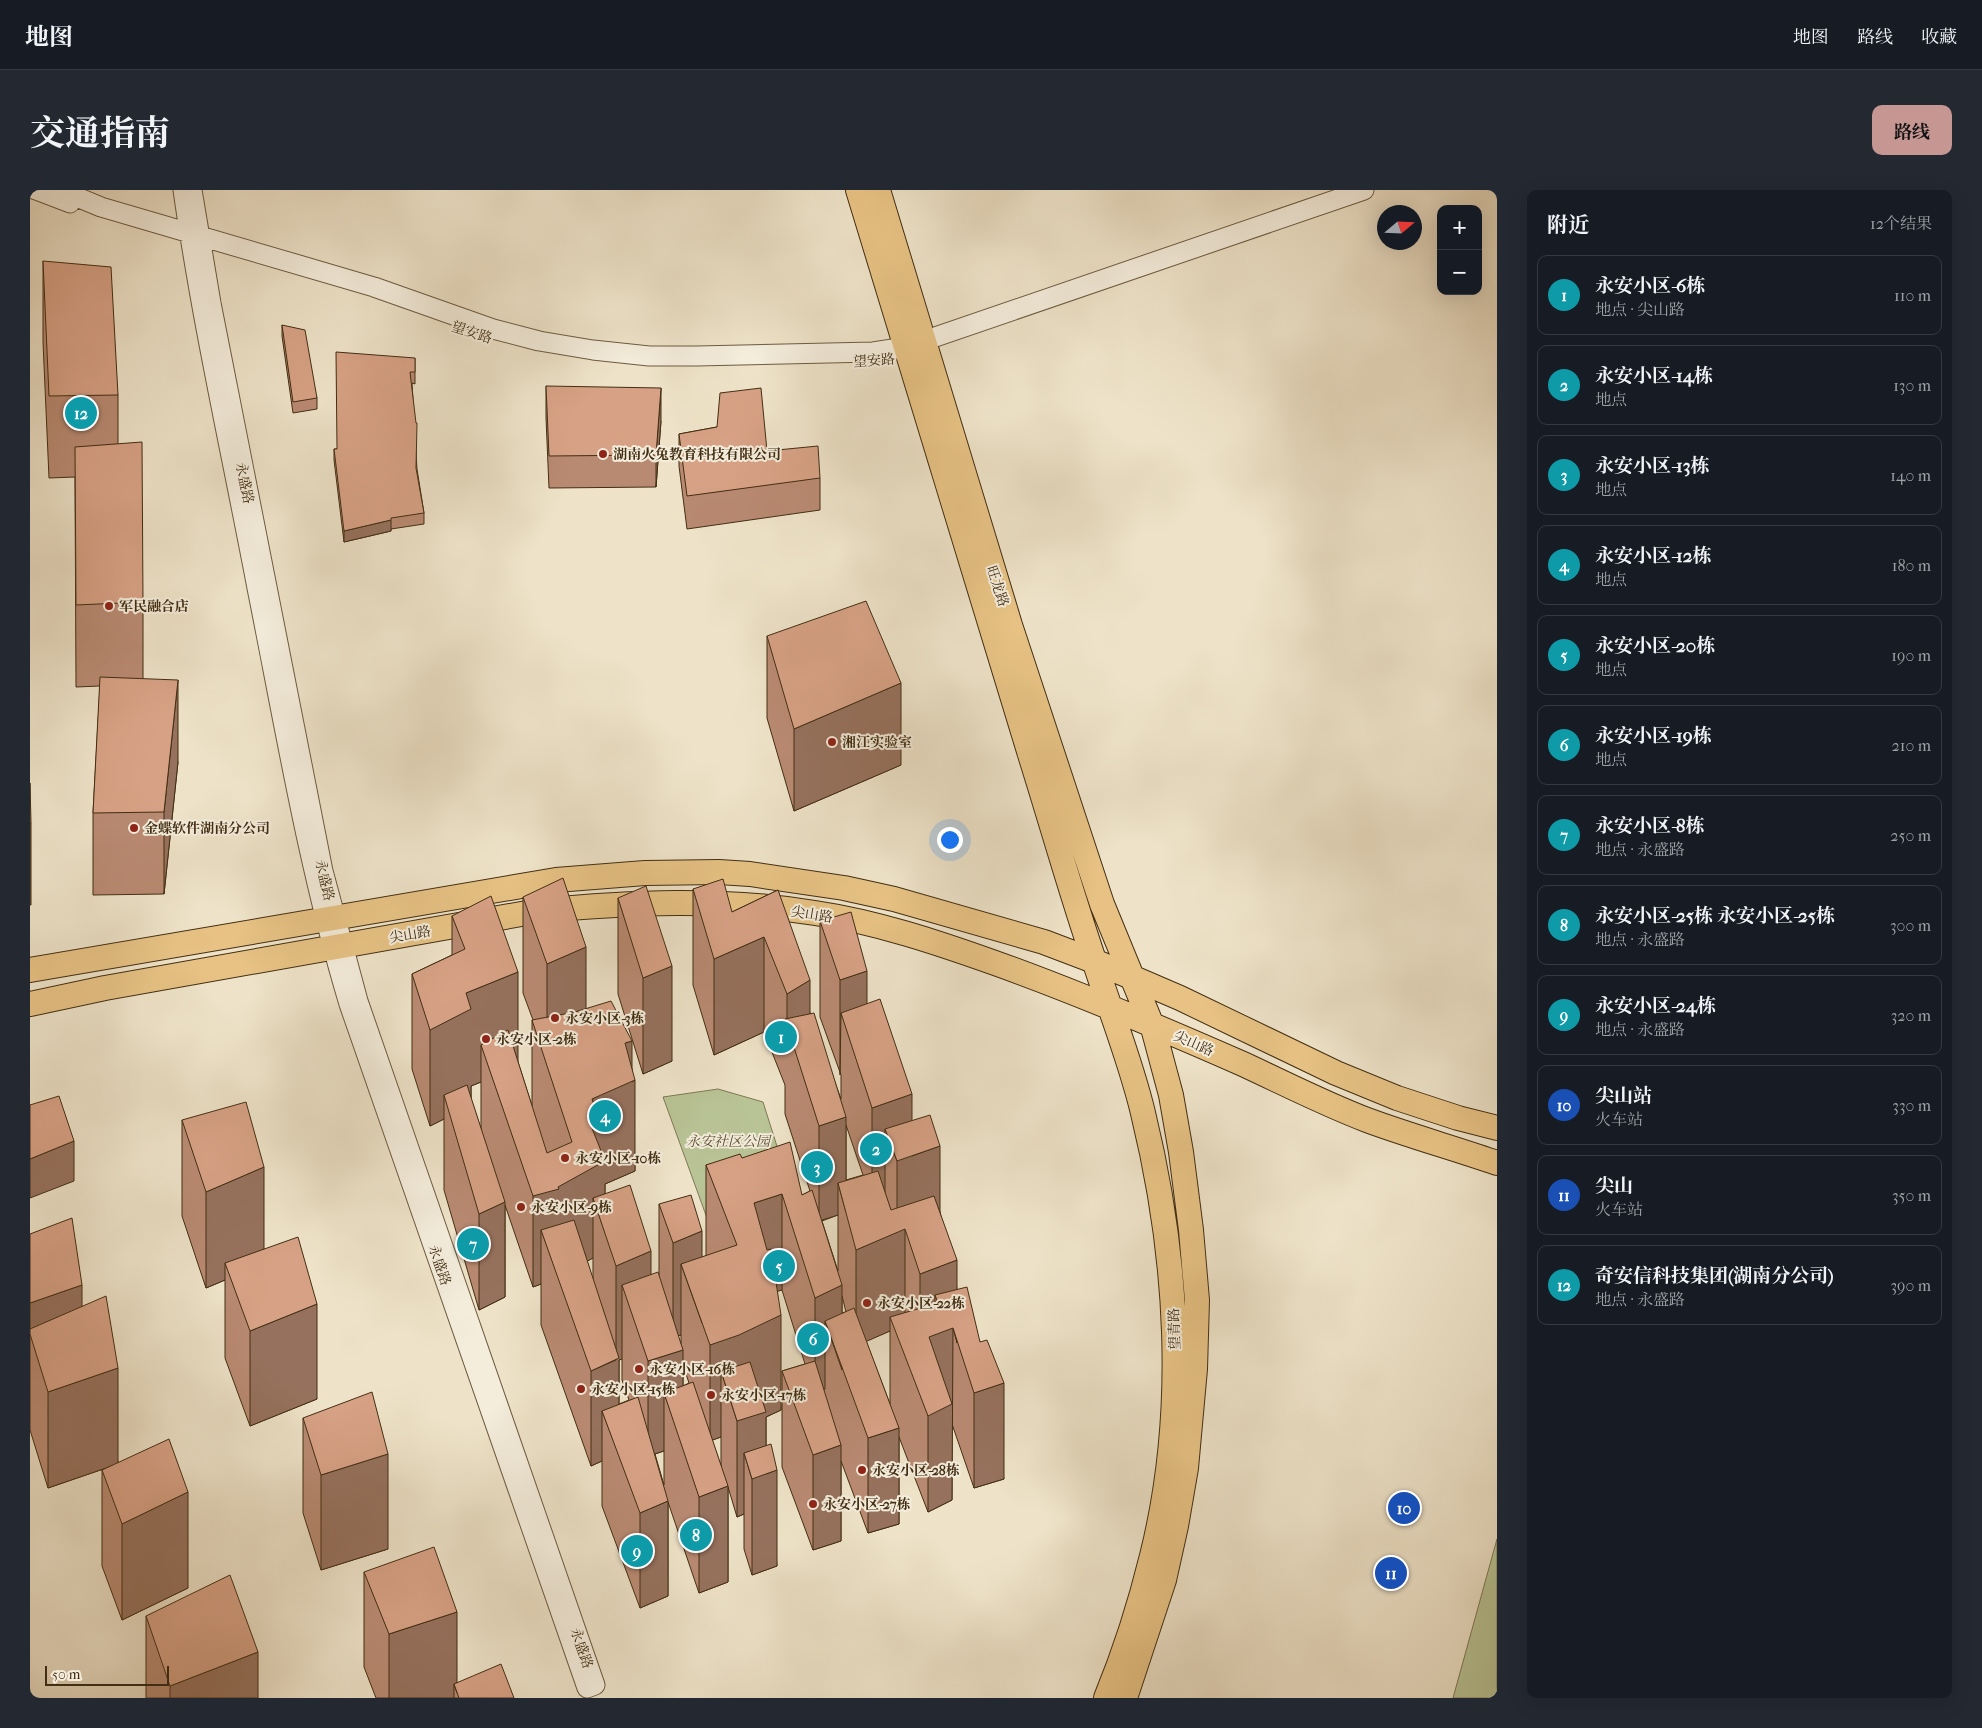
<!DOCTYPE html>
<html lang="zh">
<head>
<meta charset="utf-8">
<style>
	body { margin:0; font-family:"IM FELL French Canon","Noto Serif SC",serif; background:#242831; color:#f1f3f6 }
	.controls { position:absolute; right:15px; top:15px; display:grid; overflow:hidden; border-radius:10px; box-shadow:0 5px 20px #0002 }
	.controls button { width:45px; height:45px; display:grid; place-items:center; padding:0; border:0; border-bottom:1px solid #363941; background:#171b24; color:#f1f3f6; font:25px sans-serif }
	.compass { position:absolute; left:1347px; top:15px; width:45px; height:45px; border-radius:50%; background:#171b24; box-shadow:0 5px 20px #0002; rotate:71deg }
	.scale { position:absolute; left:15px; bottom:12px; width:124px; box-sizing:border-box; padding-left:5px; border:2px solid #422e13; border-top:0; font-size:14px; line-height:18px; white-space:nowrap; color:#422e13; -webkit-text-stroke:4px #f4eddc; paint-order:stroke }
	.you { position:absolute; left:919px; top:649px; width:18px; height:18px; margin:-12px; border:4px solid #fff; border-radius:50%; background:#1a73e8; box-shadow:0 0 0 8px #1a73e833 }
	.badge { display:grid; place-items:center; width:32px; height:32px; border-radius:50%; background:#c59692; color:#fff; font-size:16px; font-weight:700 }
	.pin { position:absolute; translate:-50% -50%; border:2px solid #fff; box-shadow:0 1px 5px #0006 }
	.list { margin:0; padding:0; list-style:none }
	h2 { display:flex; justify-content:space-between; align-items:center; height:65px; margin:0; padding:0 20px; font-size:21px }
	h2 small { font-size:16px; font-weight:400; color:#9ea1a6 }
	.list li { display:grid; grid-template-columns:32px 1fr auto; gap:15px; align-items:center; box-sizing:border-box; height:80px; margin:0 10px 10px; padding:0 10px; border:1px solid #363941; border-radius:10px }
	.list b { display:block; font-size:19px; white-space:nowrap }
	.list p { margin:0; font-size:16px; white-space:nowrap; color:#9ea1a6 }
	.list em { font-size:16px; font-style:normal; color:#9ea1a6 }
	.map { position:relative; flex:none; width:1467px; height:1508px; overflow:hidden; border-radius:10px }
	header { display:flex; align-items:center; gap:30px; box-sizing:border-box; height:70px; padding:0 25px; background:#171b24; border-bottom:1px solid #363941 }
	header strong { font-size:24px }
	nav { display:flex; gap:28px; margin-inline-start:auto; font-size:18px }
	.intro { display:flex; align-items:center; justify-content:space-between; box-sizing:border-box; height:120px; padding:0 30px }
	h1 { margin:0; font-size:35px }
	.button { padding:12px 22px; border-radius:10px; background:#c59692; color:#111; font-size:18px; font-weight:700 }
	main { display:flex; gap:30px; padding:0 30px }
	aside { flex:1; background:#171b24; border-radius:10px; box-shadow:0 5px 20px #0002 }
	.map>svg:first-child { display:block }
	.green { fill:#b9c496; stroke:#7e7954 }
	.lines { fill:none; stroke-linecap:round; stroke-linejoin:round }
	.minor-casing { stroke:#6d5b40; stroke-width:21 }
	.major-casing { stroke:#422e13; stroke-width:26 }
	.minor { stroke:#f4eddc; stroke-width:19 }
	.major { stroke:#e7c284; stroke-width:24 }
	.wall { fill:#b98a72; stroke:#422e13; fill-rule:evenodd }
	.shaded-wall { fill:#96715d; stroke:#422e13; fill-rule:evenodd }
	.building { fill:#d7a185; stroke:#422e13 }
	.poi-dot { fill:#8f2418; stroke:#f4eddc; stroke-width:2 }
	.labels { text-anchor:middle; stroke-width:4; stroke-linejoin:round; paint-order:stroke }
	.street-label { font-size:14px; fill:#422e13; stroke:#f4eddc }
	.poi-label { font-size:14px; font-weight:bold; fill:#422e13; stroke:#f4eddc; text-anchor:start }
	.park-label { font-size:14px; font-style:italic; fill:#5a4c2d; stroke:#f4eddc }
</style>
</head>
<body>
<header>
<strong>地图</strong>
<nav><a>地图</a><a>路线</a><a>收藏</a></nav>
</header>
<div class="intro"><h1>交通指南</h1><a class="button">路线</a></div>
<main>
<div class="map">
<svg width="1467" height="1508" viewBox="0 0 1467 1508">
	<rect width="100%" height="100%" fill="#eee3c9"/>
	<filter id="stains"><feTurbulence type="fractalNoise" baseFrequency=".004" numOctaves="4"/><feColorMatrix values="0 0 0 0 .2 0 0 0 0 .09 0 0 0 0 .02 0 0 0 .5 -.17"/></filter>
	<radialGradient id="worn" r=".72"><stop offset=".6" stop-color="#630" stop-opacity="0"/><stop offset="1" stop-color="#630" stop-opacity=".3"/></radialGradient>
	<!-- green -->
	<path class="green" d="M 688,899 L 733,912 L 763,1007 L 681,1039 L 633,907 Z
		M 1467,1349 L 1467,1508 L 1423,1508 Z"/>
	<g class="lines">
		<!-- minor casing -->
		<g class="minor-casing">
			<path id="minor" d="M 6,0 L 40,13
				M 30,0 L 71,17 L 344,97 L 463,139 L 509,151 L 563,160 L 619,166 L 667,166 L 843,162 L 876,157 L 1334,0
				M 153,0 C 172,134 202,266 227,398 C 255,538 278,678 319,814 L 557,1498 L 565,1495 L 328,811 L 293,681 L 181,113 L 162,0"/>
		</g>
		<!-- major casing -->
		<g class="major-casing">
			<path id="major" d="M 828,0 C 887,190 943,381 1002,571 C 1023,638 1042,706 1065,773 C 1081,823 1101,872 1113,923 C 1148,1067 1158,1221 1122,1366 C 1110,1415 1095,1462 1076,1508
				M 848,0 L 980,435 L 1072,714 L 1123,838 L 1141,905 L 1151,962 L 1161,1040 L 1167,1110 L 1165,1179 L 1156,1278 L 1146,1336 L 1134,1390 L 1095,1508
				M 0,780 L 526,690 L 615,683 L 689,682 L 720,684 L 814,698 L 864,709 L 1014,752 L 1064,771 L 1150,808 L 1306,883 L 1367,908 L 1428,928 L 1467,938
				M 0,814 L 75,798 L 508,721 C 599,712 693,708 785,723 C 846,732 906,752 965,773 C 1049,803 1131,838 1213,874 C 1254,893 1295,914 1337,930 C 1380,946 1424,958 1467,973"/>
		</g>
		<!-- minor -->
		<use href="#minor" class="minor"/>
		<!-- major -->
		<use href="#major" class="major"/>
	</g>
	<!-- wall -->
	<path class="wall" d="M 13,71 L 88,205 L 88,254 L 113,412 L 113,489 L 148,572 L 134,704 L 63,705 L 63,623 L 70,496 L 46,497 L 45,287 L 19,288 L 13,152 Z
		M 252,135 L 287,208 L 287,219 L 263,223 L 252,146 Z
		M 385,168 L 385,194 L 382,193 L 387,279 L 394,323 L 394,334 L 361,339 L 361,341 L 314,352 L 304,270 L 304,259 L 307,259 Z
		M 516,196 L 631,231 L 626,297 L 519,298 L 516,228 Z
		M 687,237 L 790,288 L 790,320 L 657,339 L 649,276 L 649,244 Z
		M 737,446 L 871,575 L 764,621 L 737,528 Z
		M 663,699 L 702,722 L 748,700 L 780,823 L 811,909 L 811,885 L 790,827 L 790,731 L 837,814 L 882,931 L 910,1022 L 927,1099 L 974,1289 L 944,1298 L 922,1234 L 922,1310 L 898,1322 L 869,1247 L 869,1334 L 838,1343 L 811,1271 L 811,1351 L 783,1360 L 752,1277 L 752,1181 L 775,1174 L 752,1100 L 747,1101 L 751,1220 L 736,1227 L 736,1256 L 747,1376 L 722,1385 L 714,1359 L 714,1324 L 707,1327 L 698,1297 L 698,1392 L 669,1403 L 638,1312 L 638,1406 L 610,1418 L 572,1316 L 572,1271 L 561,1276 L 511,1135 L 511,1094 L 503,1097 L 475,1015 L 475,1107 L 449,1120 L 414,1000 L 414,929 L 400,936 L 382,879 L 382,784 L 422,765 L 422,726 L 488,872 L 502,916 L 502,830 L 503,830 L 493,803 L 493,707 L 556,819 L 602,879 L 605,981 L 575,994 L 575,1004 L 621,1085 L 629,1086 L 629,1014 L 672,1067 L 676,1066 L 676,975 L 712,968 L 772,1005 L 780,1001 L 755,924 L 755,895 L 734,842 L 684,865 L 663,795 ZM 451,892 L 451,939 L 441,909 L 441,896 ZM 816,935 L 833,985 L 816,990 ZM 808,1025 L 808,1081 L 792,1031 ZM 563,1068 L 563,1090 L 557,1071 ZM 812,1106 L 816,1122 L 812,1123 ZM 860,1141 L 860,1214 L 836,1151 ZM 651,1145 L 651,1154 L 648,1146 ZM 592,1169 L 592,1190 L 599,1210 L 589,1214 L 589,1170 ZM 653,1175 L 659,1193 L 653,1196 ZM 691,1247 L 691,1276 L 682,1250 ZM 634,1261 L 634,1295 L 625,1264 Z
		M 588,708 L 642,871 L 613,884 L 588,804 Z
		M 152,930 L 234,1059 L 287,1209 L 220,1236 L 195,1168 L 195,1090 L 176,1098 L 152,1026 Z
		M 0,1044 L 52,1116 L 88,1272 L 158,1398 L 92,1430 L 72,1376 L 72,1280 L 76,1278 L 18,1298 L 0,1240 Z
		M 273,1228 L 358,1359 L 291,1380 L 273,1323 Z
		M 334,1382 L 427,1493 L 484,1508 L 346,1508 L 334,1477 Z
		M 116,1426 L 228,1508 L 116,1508 Z"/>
	<!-- shaded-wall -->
	<path class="shaded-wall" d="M 631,198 L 631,231 L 626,297 L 626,265 Z
		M 361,330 L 361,341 L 314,352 L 314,341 Z
		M 148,490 L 148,572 L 134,704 L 134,622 Z
		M 871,493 L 871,575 L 764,621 L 764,539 Z
		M 0,633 L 1,633 L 1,715 L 0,715 Z
		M 734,747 L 734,842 L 684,865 L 684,769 Z
		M 556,757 L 556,852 L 517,870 L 517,774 Z
		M 642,776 L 642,871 L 613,884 L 613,788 Z
		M 837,781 L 837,876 L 811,823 L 810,885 L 810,790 Z
		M 488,782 L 488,877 L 451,855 L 451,892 L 441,896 L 441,915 L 414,905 L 414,929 L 400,936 L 400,840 L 436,803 Z
		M 780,790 L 780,886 L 757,835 L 757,804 Z
		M 602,851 L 602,892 L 605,890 L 605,981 L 575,994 L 575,1042 L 563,1008 L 563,1068 L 529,1087 L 511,1040 L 511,1094 L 503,1097 L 503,1006 L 528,997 L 558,928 L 562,909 L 595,853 Z
		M 882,904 L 882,966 L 910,956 L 910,1051 L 875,1039 L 875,1134 L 860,1127 L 860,1141 L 826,1156 L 826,1060 L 867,1042 L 867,971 L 855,939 L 855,1009 L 842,1013 L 842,918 Z
		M 816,927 L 816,1022 L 808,993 L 808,1025 L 789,1031 L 789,936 Z
		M 44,951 L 44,991 L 0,1008 L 0,969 Z
		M 234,977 L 234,1072 L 195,1073 L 195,1090 L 176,1098 L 176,1002 Z
		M 752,1004 L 752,1100 L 724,1108 L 724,1013 Z
		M 475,1012 L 475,1107 L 449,1120 L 449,1024 Z
		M 672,1041 L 672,1133 L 651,1074 L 651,1145 L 643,1148 L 643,1053 Z
		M 621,1061 L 621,1157 L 592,1095 L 592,1169 L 589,1170 L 589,1264 L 572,1221 L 572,1271 L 561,1276 L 561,1181 L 586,1170 L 586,1076 Z
		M 927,1070 L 927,1153 L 923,1138 L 922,1310 L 898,1322 L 898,1226 L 890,1179 L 890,1084 ZM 905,1105 L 908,1113 L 905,1145 Z
		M 52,1095 L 52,1135 L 0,1144 L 0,1113 Z
		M 812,1095 L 812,1180 L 795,1131 L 795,1199 L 785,1204 L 785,1108 Z
		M 287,1114 L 287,1209 L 220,1236 L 220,1141 Z
		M 751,1125 L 751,1220 L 736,1227 L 736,1284 L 747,1280 L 747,1376 L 722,1385 L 722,1289 L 714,1263 L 714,1324 L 707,1327 L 707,1231 L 691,1181 L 691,1247 L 680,1251 L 680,1155 Z
		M 653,1160 L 653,1255 L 634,1203 L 634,1261 L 618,1266 L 618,1171 Z
		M 88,1178 L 88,1274 L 18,1298 L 18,1202 Z
		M 974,1193 L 974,1289 L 944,1298 L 944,1203 Z
		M 869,1238 L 869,1334 L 838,1343 L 838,1248 Z
		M 811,1255 L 811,1351 L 783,1360 L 783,1265 Z
		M 358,1264 L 358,1359 L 291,1380 L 291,1285 Z
		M 698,1296 L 698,1392 L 669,1403 L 669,1307 Z
		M 158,1302 L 158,1398 L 92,1430 L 92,1334 Z
		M 638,1311 L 638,1406 L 610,1418 L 610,1323 Z
		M 427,1422 L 427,1503 L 424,1494 L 424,1508 L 359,1508 L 359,1444 Z
		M 228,1462 L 228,1508 L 140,1508 L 140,1496 Z"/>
	<!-- building -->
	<path class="building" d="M 13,71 L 81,77 L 88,205 L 19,206 Z
		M 252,135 L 275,140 L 287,208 L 263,212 Z
		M 306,162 L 385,168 L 385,182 L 380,182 L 386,233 L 387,233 L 386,278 L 394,323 L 361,328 L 361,330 L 314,341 L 304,259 L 307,259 Z
		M 516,196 L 631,198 L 626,265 L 519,266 Z
		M 731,198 L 737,261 L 788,256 L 790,288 L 657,306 L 649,244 L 687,237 L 690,203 Z
		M 112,252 L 113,412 L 46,415 L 45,257 Z
		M 836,411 L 871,493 L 764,539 L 737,446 Z
		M 70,487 L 148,490 L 134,622 L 63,623 Z
		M 0,593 L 1,633 L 0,633 Z
		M 533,688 L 556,757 L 517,774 L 493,707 Z
		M 693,689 L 702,722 L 748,700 L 780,790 L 757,804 L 734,747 L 684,769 L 663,699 Z
		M 616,696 L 642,776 L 613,788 L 588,708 Z
		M 461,706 L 488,782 L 436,803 L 441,819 L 400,840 L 382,784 L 435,759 L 422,726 Z
		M 821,722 L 837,781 L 810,790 L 790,731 Z
		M 850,809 L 882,904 L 842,918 L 811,823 Z
		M 581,811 L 602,851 L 595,853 L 605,890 L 562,909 L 567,924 L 558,928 L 575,971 L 528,997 L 529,999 L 503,1006 L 451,855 L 478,840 L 517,963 L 542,952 L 502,830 L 545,822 Z
		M 784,823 L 816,927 L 789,936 L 755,829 Z
		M 437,895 L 475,1012 L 449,1024 L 414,905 Z
		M 29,906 L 44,951 L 0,969 L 0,915 Z
		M 216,912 L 234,977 L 176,1002 L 152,930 Z
		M 900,925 L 910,956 L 867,971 L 855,939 Z
		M 760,952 L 772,1005 L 782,1000 L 812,1095 L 785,1108 L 752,1004 L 724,1013 L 737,1060 L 741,1059 L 751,1125 L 709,1145 L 680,1155 L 651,1074 L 707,1055 L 676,975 L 710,964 L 712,968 Z
		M 848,981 L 861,1020 L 904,1006 L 927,1070 L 890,1084 L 875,1039 L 826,1060 L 808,993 Z
		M 600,995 L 621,1061 L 586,1076 L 563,1008 Z
		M 661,1005 L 672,1041 L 643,1053 L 629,1014 Z
		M 42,1028 L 52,1095 L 0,1113 L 0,1044 Z
		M 544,1030 L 589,1168 L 561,1181 L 511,1040 Z
		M 268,1047 L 287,1114 L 220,1141 L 195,1073 Z
		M 628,1082 L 653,1160 L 618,1171 L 592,1095 Z
		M 937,1097 L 950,1152 L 957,1150 L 974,1193 L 944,1203 L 923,1138 L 899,1147 L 922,1214 L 898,1226 L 860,1127 L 908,1113 L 905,1105 Z
		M 76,1106 L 88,1178 L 18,1202 L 0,1144 L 0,1139 Z
		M 824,1118 L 869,1238 L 838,1248 L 795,1131 Z
		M 785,1171 L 811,1255 L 783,1265 L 752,1181 Z
		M 720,1172 L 736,1222 L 707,1231 L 691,1181 Z
		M 663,1192 L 698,1296 L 669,1307 L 634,1203 Z
		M 342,1202 L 358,1264 L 291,1285 L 273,1228 Z
		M 608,1207 L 638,1311 L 610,1323 L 572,1221 Z
		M 139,1249 L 158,1302 L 92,1334 L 72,1280 Z
		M 741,1254 L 747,1280 L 722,1289 L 714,1263 Z
		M 404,1357 L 427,1422 L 359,1444 L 334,1382 Z
		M 200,1385 L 228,1462 L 140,1496 L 116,1426 Z
		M 471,1474 L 484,1508 L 429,1508 L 424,1494 Z"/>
	<!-- markers -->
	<g class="poi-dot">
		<circle cx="573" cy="264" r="5"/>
		<circle cx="79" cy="416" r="5"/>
		<circle cx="802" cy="552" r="5"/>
		<circle cx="104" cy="638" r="5"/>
		<circle cx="525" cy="828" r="5"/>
		<circle cx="456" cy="849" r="5"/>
		<circle cx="535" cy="968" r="5"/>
		<circle cx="491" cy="1017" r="5"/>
		<circle cx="837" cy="1113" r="5"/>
		<circle cx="609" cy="1179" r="5"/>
		<circle cx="551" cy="1199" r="5"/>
		<circle cx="681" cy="1205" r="5"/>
		<circle cx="832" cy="1280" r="5"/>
		<circle cx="783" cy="1314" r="5"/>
	</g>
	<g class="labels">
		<!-- street labels -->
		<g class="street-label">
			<text transform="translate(442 142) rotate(18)" y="5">望安路</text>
			<text transform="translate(844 170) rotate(-4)" y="5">望安路</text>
			<text transform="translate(215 293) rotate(79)" y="5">永盛路</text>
			<text transform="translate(968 396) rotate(72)" y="5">旺龙路</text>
			<text transform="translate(295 690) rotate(77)" y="5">永盛路</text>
			<text transform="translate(782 724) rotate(9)" y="5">尖山路</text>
			<text transform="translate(380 744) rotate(-10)" y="5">尖山路</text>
			<text transform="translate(1164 853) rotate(24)" y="5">尖山路</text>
			<text transform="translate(410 1075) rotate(71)" y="5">永盛路</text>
			<text transform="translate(1144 1139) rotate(-92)" y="5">望青路</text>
			<text transform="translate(552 1458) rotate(71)" y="5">永盛路</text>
		</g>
		<!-- poi labels -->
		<g class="poi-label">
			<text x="583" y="269">湖南火兔教育科技有限公司</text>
			<text x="89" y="421">军民融合店</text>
			<text x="812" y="557">湘江实验室</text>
			<text x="114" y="643">金蝶软件湖南分公司</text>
			<text x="535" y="833">永安小区-3栋</text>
			<text x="466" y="854">永安小区-2栋</text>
			<text x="545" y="973">永安小区-10栋</text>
			<text x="501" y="1022">永安小区-9栋</text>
			<text x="847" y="1118">永安小区-22栋</text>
			<text x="619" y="1184">永安小区-16栋</text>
			<text x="561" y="1204">永安小区-15栋</text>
			<text x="691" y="1210">永安小区-17栋</text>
			<text x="842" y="1285">永安小区-28栋</text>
			<text x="793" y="1319">永安小区-27栋</text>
		</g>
		<!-- park labels -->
		<g class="park-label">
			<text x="698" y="956">永安社区公园</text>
		</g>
	</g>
	<rect width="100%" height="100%" filter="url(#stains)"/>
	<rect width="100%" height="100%" fill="url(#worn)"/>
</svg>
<div class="controls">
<button>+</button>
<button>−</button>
</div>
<svg class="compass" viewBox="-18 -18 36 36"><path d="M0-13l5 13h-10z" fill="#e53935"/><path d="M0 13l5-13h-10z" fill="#9ea1a6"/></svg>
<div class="scale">50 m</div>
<div class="you"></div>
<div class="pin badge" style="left:751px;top:847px;background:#0f9aa8">1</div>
<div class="pin badge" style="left:846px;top:959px;background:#0f9aa8">2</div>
<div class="pin badge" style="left:787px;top:977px;background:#0f9aa8">3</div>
<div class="pin badge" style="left:575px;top:926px;background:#0f9aa8">4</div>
<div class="pin badge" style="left:749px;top:1076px;background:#0f9aa8">5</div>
<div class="pin badge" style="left:783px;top:1149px;background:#0f9aa8">6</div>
<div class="pin badge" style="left:443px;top:1054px;background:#0f9aa8">7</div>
<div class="pin badge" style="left:666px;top:1345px;background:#0f9aa8">8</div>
<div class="pin badge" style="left:607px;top:1361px;background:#0f9aa8">9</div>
<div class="pin badge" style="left:1374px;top:1318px;background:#1a4fb4">10</div>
<div class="pin badge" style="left:1361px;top:1383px;background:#1a4fb4">11</div>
<div class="pin badge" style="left:51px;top:223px;background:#0f9aa8">12</div>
</div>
<aside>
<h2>附近<small>12个结果</small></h2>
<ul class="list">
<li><span class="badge" style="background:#0f9aa8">1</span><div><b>永安小区-6栋</b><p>地点 · 尖山路</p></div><em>110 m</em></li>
<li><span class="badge" style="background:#0f9aa8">2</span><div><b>永安小区-14栋</b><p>地点</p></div><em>130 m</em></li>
<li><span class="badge" style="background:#0f9aa8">3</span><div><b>永安小区-13栋</b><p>地点</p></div><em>140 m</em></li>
<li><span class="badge" style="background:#0f9aa8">4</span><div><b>永安小区-12栋</b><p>地点</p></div><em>180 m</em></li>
<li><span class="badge" style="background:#0f9aa8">5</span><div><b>永安小区-20栋</b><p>地点</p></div><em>190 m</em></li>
<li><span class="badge" style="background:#0f9aa8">6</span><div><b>永安小区-19栋</b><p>地点</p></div><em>210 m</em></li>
<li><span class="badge" style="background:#0f9aa8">7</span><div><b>永安小区-8栋</b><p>地点 · 永盛路</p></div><em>250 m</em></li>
<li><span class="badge" style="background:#0f9aa8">8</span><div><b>永安小区-25栋 永安小区-25栋</b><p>地点 · 永盛路</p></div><em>300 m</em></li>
<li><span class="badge" style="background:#0f9aa8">9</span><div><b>永安小区-24栋</b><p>地点 · 永盛路</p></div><em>320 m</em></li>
<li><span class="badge" style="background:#1a4fb4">10</span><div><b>尖山站</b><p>火车站</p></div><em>330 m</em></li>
<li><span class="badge" style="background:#1a4fb4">11</span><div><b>尖山</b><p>火车站</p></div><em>350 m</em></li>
<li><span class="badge" style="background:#0f9aa8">12</span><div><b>奇安信科技集团(湖南分公司)</b><p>地点 · 永盛路</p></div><em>390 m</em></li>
</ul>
</aside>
</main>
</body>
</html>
